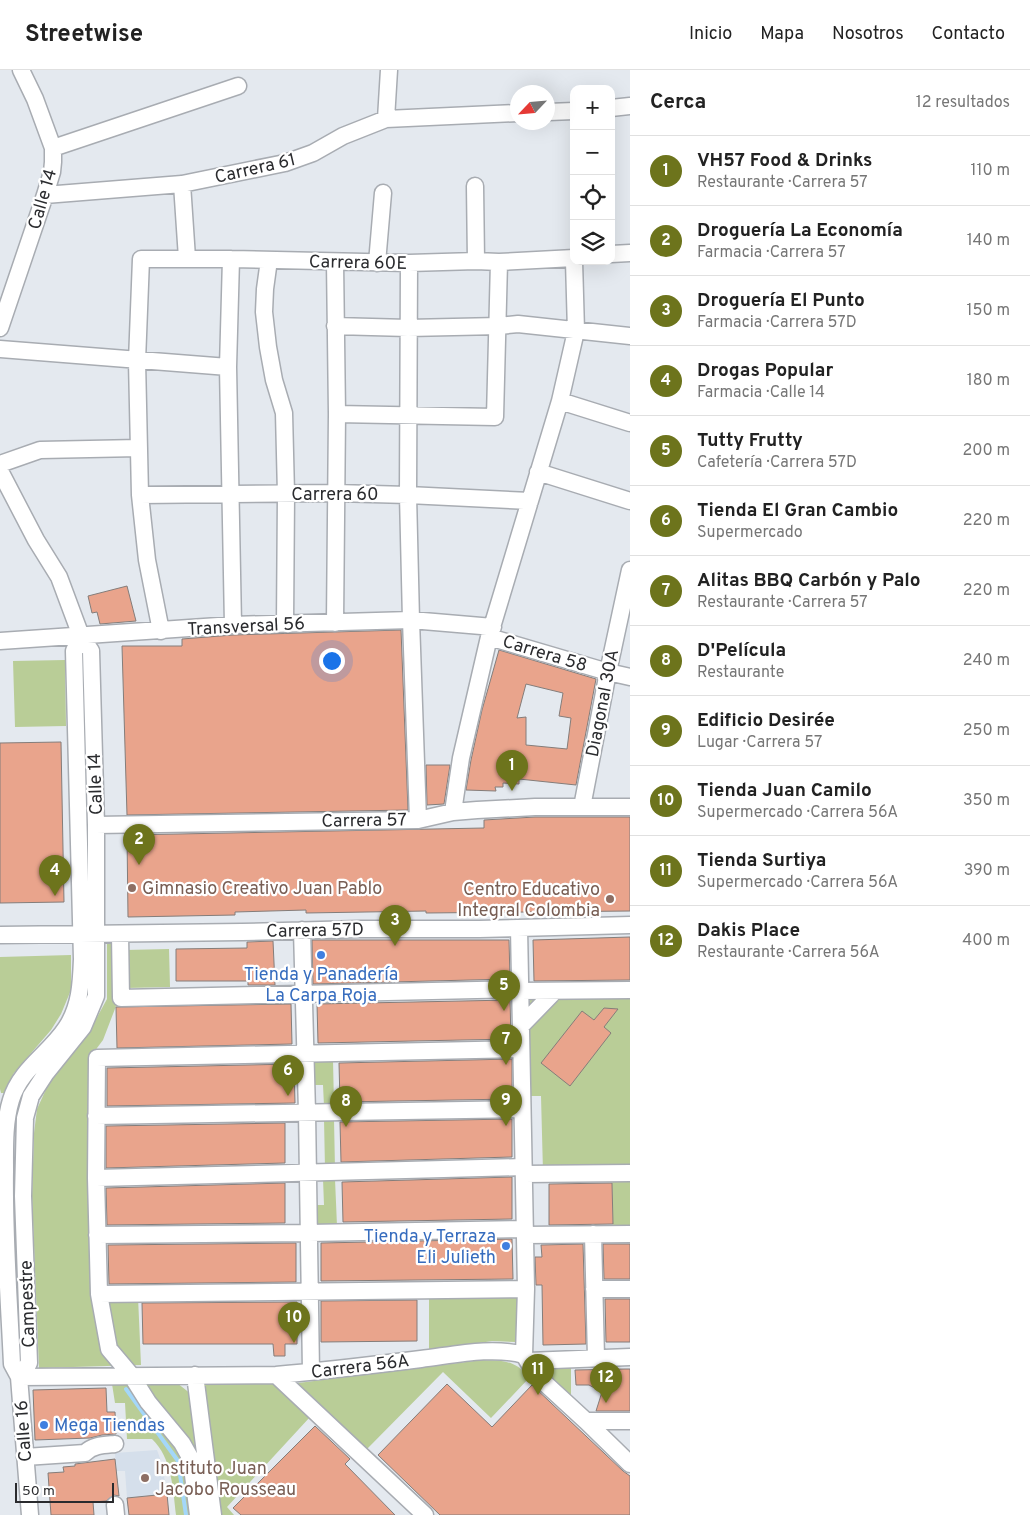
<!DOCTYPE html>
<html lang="es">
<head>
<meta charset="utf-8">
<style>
	body { margin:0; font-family:Overpass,sans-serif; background:#f6f6f6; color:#222 }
	.controls { position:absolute; right:15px; top:15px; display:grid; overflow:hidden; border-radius:10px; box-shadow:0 5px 20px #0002 }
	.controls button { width:45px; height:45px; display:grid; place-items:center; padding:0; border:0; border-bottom:1px solid #e0e0e0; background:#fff; color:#222; font:25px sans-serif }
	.compass { position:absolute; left:510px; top:15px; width:45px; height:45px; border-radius:50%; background:#fff; box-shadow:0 5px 20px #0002; rotate:244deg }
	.scale { position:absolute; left:15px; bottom:12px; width:99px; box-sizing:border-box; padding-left:5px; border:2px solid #2a2b2e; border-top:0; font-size:14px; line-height:18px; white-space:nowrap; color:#2a2b2e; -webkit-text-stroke:4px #fff; paint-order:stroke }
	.you { position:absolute; left:331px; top:590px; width:18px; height:18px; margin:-12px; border:4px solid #fff; border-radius:50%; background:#1a73e8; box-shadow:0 0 0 8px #1a73e833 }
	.badge { display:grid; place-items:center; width:32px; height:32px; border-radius:50%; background:#6d741c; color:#fff; font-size:16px; font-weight:700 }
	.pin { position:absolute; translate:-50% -41px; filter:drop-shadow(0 1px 2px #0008) }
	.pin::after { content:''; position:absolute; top:26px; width:18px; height:15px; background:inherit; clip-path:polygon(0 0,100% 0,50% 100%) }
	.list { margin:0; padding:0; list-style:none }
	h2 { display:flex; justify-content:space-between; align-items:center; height:65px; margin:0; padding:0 20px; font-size:21px }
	h2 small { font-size:16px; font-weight:400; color:#767676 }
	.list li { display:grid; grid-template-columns:32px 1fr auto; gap:15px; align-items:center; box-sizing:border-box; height:70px; padding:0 20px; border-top:1px solid #e0e0e0 }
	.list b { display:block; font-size:19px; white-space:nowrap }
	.list p { margin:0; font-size:16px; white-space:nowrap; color:#767676 }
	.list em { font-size:16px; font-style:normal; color:#767676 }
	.icon { flex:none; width:28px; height:28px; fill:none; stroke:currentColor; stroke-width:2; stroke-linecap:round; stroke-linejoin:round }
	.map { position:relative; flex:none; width:630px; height:1445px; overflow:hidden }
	header { display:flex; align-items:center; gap:30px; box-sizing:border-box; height:70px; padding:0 25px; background:#fff; border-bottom:1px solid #e0e0e0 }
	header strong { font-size:24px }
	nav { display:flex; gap:28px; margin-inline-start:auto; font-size:18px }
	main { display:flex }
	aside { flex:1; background:#fff }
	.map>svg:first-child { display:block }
	.built { fill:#d5dfeb }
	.green { fill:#b9cd97 }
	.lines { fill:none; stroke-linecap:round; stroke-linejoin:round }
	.stream { stroke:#a4d7f9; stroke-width:4 }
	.building { fill:#e9a48c; stroke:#847d7a; fill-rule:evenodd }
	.minor-casing { stroke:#a8acb2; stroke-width:19 }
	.minor { stroke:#fff; stroke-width:16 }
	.education-dot { fill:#8d6e63; stroke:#fff; stroke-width:2 }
	.shop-dot { fill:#3f7fe0; stroke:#fff; stroke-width:2 }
	.labels { text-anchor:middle; stroke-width:4.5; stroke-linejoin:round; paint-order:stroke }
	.street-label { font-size:18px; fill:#2a2b2e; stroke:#fff }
	.education-label { font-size:18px; fill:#785e54; stroke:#fff; text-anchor:start }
	.shop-label { font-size:18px; fill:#366cbe; stroke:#fff }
</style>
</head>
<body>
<header>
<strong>Streetwise</strong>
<nav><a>Inicio</a><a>Mapa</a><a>Nosotros</a><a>Contacto</a></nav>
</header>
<main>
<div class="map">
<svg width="630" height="1445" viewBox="0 0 630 1445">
	<rect width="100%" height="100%" fill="#e4e9ef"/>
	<!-- built -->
	<path class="built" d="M 157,1380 L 162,1394 L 167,1424 L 127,1428 L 125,1401 L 116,1401 L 115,1383 Z"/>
	<!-- green -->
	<path class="green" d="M 65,590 L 66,656 L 15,657 L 13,591 Z
		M 107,874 L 117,874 L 118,931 L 103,970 L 97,978 L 91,990 L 92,1227 L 138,1227 L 141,1295 L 39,1298 L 32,1126 L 34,1063 L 37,1039 L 48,1015 L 89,962 L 107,929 Z
		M 169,879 L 170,917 L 126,918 L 125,880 Z
		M 71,885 L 71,920 L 61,944 L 51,960 L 14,1003 L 4,1023 L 1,1023 L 0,1019 L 0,887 Z
		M 630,926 L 630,1098 L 543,1102 L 541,1026 L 530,1026 L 530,928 Z
		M 333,990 L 334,1036 L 324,1036 L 323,1015 L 314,1015 L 313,991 Z
		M 324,1049 L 334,1049 L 335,1099 L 325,1099 Z
		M 630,1108 L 630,1155 L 613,1155 L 612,1109 Z
		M 323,1109 L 335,1109 L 337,1156 L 316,1157 L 315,1135 L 324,1135 Z
		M 518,1226 L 518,1262 L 516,1272 L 492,1271 L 429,1281 L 429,1228 Z
		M 482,1290 C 506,1291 513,1290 530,1307 L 491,1348 L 443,1302 L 367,1379 L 298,1313 Z
		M 571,1296 L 571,1326 L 540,1297 Z
		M 272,1312 L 310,1347 L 227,1437 L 234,1445 L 219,1445 L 202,1315 Z
		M 177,1313 L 191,1324 L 207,1445 L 176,1445 C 173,1419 172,1388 152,1369 L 127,1369 L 125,1333 L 115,1333 L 112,1314 Z"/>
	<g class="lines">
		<!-- stream -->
		<path class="stream" d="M 126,1319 L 178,1391 L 186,1445"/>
	</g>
	<!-- building -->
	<path class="building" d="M 127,516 L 136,551 L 100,554 L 97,542 L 92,543 L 88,526 Z
		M 401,560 L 408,740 L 127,745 L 122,576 L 182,576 L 182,569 L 233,565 Z
		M 499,580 L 596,609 L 576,715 L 519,709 L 519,714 L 503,713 L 503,717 L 495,717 L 496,721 L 466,720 L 471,690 L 482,640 ZM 526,614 L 563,623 L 559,646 L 571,648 L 567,679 L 526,675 L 526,647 L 517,648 Z
		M 61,672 L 64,832 L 0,833 L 0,673 Z
		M 426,695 L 450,695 L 444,734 L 427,735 Z
		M 535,747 L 630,747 L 630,841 L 426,843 L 426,841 L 306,843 L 306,840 L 235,842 L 235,845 L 128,847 L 127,765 L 484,758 L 484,750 Z
		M 630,867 L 630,910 L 534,911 L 533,870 Z
		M 312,870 L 509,870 L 510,909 L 313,914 Z
		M 273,871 L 275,915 L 248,915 L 248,911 L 176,911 L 176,879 L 247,878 L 247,872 Z
		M 510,930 L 511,969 L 318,973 L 317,934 Z
		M 291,934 L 292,974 L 117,978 L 116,937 Z
		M 604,938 L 618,939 L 604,957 L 611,963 L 570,1016 L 541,993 L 582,941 L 594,950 Z
		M 512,989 L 512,1029 L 340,1032 L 339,993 Z
		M 294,994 L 295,1033 L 107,1036 L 107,998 Z
		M 512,1049 L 512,1087 L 341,1092 L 340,1052 Z
		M 285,1053 L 285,1093 L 106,1098 L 106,1056 Z
		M 512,1107 L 512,1149 L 343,1152 L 342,1112 Z
		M 285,1113 L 285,1153 L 107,1155 L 106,1118 Z
		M 612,1113 L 613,1154 L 549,1155 L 549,1114 Z
		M 512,1169 L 513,1209 L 321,1211 L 321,1173 Z
		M 296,1173 L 296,1212 L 109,1214 L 108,1175 Z
		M 583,1174 L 586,1274 L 543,1275 L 542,1215 L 536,1215 L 535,1187 L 542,1187 L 541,1175 Z
		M 603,1174 L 630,1174 L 630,1209 L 604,1209 Z
		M 605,1229 L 630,1229 L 630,1272 L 606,1272 Z
		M 417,1230 L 417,1271 L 321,1272 L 321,1231 Z
		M 297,1232 L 297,1274 L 285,1274 L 285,1286 L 274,1286 L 273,1274 L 143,1274 L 142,1233 Z
		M 625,1299 L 630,1299 L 630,1341 L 596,1341 L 602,1322 L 589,1315 L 576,1315 L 575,1300 Z
		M 447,1314 L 492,1357 L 532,1315 L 623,1401 L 630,1406 L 630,1445 L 440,1445 L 378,1385 Z
		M 106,1318 L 107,1342 L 115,1342 L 116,1364 L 102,1365 L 90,1368 L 35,1370 L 33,1320 Z
		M 315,1356 L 350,1389 L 345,1394 L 395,1445 L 241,1445 L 233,1438 Z
		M 115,1389 L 119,1426 L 114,1425 L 106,1431 L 93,1432 L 94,1445 L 51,1445 L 48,1403 L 64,1402 L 63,1397 L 75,1396 L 75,1394 Z
		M 167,1424 L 169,1445 L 129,1445 L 127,1428 Z"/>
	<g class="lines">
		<!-- minor casing -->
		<g class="minor-casing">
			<path id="minor" d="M 611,38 L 630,36
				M 548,42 L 574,41
				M 386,49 L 389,0
				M 53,78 L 238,16
				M 182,114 L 187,188
				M 475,116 L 476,191
				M 45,125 L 182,114 L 285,93 L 313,83 L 343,66 L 386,49 L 518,43
				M 611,184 L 630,183
				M 231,189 L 228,297 L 233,555
				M 269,190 L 265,219 L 264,242 L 268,277 L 274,310 L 284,343 L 286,424 L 285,554
				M 335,192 L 337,344 L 335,553
				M 377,193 L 383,123
				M 409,193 L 408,425 L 411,550 L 418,750
				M 335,256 L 408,258 L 499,256 L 518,254 L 630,266
				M 0,258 L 45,125 L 52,102 L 53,92 L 53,78 L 35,29 L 21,0
				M 0,279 L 228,297
				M 560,331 L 630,353
				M 337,344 L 495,347 L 499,192
				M 0,394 L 40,380 L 139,378
				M 0,401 L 36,470 L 59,507 L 81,566 L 91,581 L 96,755 L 96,926 L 83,957 L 46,1003 L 31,1026 L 25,1048 L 23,1126 L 29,1293 L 19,1307
				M 538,402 L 630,431
				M 140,425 L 336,423 L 408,425 L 530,431
				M 161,561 L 147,490 L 140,425 L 137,291 L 141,189 L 231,189 L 409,193 L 476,191 L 499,192 L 574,188
				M 489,567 L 608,602 L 630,607
				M 0,571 L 233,555 L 411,550 L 493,557
				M 582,737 L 608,602 L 630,500
				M 453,742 L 461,688 L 489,567 L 560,331 L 576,261 L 574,191
				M 96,755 L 418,750 L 453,742 L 477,740 L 535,737 L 630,737
				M 519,858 L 526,1219 L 524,1285 L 536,1305 L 586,1351 L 630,1394
				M 302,860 L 307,1042 L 311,1302
				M 120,864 L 121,928 L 520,919
				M 0,865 L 242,862 L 359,859 L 479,859 L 630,855
				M 520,921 L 630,920
				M 521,956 L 555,921
				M 96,1046 L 522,1039
				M 524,1104 L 630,1103
				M 96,1108 L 523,1097
				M 593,1164 L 596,1288
				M 97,1165 L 309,1163 L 525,1159
				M 525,1165 L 630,1164
				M 594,1219 L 630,1219
				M 99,1224 L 526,1219
				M 528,1291 L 630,1287
				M 195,1305 L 213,1445
				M 276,1305 L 425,1445
				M 19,1307 L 276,1305 C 325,1301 373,1295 421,1289 C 454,1285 492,1276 524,1285
				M 586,1351 L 630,1351
				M 25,1387 L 85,1383 C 93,1375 104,1375 115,1374
				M 115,1435 L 116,1445
				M 30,1445 L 19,1307 L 12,1294 C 9,1230 4,1166 5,1101 C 5,1078 4,1053 11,1030 C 20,999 49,984 66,958 C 80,937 81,914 82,889 L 74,581 L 81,566
				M 198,1445 L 191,1389 L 182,1373 L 148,1332 L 131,1305 L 109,1279 L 99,1224 L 96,1108 L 97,988 L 521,979"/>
		</g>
		<!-- minor -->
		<use href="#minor" class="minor"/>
	</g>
	<!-- markers -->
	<g class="education-dot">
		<circle cx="132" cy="818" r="5"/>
		<circle cx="610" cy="829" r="5"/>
		<circle cx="145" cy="1408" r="5"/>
	</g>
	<g class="shop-dot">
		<circle cx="321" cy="885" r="5"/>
		<circle cx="506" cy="1176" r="5"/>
		<circle cx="44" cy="1355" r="5"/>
	</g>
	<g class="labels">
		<!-- street labels -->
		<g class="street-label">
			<text transform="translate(255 98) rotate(-13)" y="6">Carrera 61</text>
			<text transform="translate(42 129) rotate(-74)" y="6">Calle 14</text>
			<text transform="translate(358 192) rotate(1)" y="6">Carrera 60E</text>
			<text x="335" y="430">Carrera 60</text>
			<text transform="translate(246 556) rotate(-3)" y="6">Transversal 56</text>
			<text transform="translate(545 583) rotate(17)" y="6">Carrera 58</text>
			<text transform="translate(602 633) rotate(-79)" y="6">Diagonal 30A</text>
			<text transform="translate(95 714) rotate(-92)" y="6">Calle 14</text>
			<text transform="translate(364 750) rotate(-1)" y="6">Carrera 57</text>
			<text transform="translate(315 860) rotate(-1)" y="6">Carrera 57D</text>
			<text transform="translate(27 1234) rotate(-92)" y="6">Campestre</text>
			<text transform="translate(360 1296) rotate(-7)" y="6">Carrera 56A</text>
			<text transform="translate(23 1361) rotate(-94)" y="6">Calle 16</text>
		</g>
		<!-- education labels -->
		<g class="education-label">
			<text x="142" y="824">Gimnasio Creativo Juan Pablo</text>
			<text x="600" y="825" text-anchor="end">Centro Educativo<tspan x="600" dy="21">Integral Colombia</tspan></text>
			<text x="155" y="1404">Instituto Juan<tspan x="155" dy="21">Jacobo Rousseau</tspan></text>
		</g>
		<!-- shop labels -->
		<g class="shop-label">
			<text x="321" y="910">Tienda y Panadería<tspan x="321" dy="21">La Carpa Roja</tspan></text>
			<text x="496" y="1172" text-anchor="end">Tienda y Terraza<tspan x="496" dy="21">Eli Julieth</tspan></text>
			<text x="54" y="1361" text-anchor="start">Mega Tiendas</text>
		</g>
	</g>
</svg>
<div class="controls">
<button>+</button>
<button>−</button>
<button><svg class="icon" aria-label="locate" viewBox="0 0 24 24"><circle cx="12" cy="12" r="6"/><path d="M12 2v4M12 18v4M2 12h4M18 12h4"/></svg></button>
<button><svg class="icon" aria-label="layers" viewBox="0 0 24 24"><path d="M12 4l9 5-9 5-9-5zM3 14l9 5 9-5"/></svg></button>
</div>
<svg class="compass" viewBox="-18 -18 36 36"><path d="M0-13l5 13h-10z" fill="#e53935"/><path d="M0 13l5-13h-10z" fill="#767676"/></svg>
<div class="scale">50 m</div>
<div class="you"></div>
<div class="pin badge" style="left:512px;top:721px">1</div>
<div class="pin badge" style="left:139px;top:795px">2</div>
<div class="pin badge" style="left:395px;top:876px">3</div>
<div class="pin badge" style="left:55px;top:826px">4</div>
<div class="pin badge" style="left:504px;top:941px">5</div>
<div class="pin badge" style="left:288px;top:1026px">6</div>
<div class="pin badge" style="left:506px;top:995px">7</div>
<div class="pin badge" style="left:346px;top:1057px">8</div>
<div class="pin badge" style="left:506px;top:1056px">9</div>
<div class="pin badge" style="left:294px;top:1273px">10</div>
<div class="pin badge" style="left:538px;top:1325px">11</div>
<div class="pin badge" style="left:606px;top:1333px">12</div>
</div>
<aside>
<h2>Cerca<small>12 resultados</small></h2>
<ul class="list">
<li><span class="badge">1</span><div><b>VH57 Food &amp; Drinks</b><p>Restaurante · Carrera 57</p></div><em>110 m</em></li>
<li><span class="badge">2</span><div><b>Droguería La Economía</b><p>Farmacia · Carrera 57</p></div><em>140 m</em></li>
<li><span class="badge">3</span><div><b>Droguería El Punto</b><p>Farmacia · Carrera 57D</p></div><em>150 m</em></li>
<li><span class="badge">4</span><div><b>Drogas Popular</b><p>Farmacia · Calle 14</p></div><em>180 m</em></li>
<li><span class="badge">5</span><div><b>Tutty Frutty</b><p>Cafetería · Carrera 57D</p></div><em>200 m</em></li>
<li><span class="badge">6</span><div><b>Tienda El Gran Cambio</b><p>Supermercado</p></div><em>220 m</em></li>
<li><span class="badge">7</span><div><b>Alitas BBQ Carbón y Palo</b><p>Restaurante · Carrera 57</p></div><em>220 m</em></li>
<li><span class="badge">8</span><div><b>D'Película</b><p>Restaurante</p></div><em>240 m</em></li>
<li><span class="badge">9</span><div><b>Edificio Desirée</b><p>Lugar · Carrera 57</p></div><em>250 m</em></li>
<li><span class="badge">10</span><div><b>Tienda Juan Camilo</b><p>Supermercado · Carrera 56A</p></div><em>350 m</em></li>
<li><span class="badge">11</span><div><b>Tienda Surtiya</b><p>Supermercado · Carrera 56A</p></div><em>390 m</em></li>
<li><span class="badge">12</span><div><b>Dakis Place</b><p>Restaurante · Carrera 56A</p></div><em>400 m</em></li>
</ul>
</aside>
</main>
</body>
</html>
